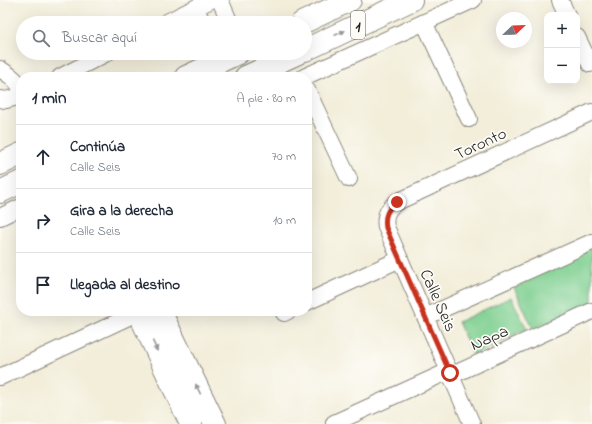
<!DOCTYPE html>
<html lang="es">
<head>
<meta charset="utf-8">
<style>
	body { margin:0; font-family:"Indie Flower",sans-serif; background:#f6f6f7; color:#1f2937 }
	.controls { position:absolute; right:12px; top:12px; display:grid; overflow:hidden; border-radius:8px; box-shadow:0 4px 16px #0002 }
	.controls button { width:36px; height:36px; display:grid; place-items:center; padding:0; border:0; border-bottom:1px solid #e0e1e3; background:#fff; color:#1f2937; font:20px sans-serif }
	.compass { position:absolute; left:496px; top:12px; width:36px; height:36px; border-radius:50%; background:#fff; box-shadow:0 4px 16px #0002; rotate:67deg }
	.stop { position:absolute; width:12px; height:12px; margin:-9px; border:3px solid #c8321e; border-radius:50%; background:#fff }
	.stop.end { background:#c8321e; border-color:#fff; box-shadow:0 1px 4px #0008 }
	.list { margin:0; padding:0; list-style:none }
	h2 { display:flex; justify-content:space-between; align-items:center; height:52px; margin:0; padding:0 16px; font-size:17px }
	h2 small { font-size:13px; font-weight:400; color:#747a83 }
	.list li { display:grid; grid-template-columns:26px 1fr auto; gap:12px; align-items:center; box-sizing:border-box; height:64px; padding:0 16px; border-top:1px solid #e0e1e3 }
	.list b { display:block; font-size:15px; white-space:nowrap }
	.list p { margin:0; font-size:13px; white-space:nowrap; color:#747a83 }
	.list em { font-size:13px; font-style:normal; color:#747a83 }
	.icon { flex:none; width:22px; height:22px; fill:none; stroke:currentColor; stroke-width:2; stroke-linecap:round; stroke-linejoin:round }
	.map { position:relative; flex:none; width:592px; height:424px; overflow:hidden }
	.search { position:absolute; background:#fff; box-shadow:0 4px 16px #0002; left:16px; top:16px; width:296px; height:44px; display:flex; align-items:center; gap:10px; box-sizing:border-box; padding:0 14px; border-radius:22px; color:#747a83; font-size:15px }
	.panel { position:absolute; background:#fff; box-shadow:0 4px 16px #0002; left:16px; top:72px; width:296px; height:244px; border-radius:16px }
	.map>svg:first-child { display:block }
	.green { fill:#7ecf90; stroke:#4d7656 }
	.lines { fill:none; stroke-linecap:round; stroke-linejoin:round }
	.street-casing { stroke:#88857b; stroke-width:18 }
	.secondary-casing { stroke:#88857b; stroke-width:24 }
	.primary-casing { stroke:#88857b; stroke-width:24 }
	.street { stroke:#fff; stroke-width:16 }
	.secondary { stroke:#fff; stroke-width:22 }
	.primary { stroke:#fff; stroke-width:22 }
	.oneway { fill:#999 }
	.route { stroke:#c8321e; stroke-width:5 }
	.labels { text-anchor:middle; stroke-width:3.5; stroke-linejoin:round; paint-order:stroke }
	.shield { fill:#fdfcf7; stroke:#605f5e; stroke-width:1 }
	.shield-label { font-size:16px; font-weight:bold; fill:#1c1c1c }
	.street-label { font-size:17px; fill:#1c1c1c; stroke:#fdfcf7 }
</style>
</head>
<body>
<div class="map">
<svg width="592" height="424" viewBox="0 0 592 424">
	<rect width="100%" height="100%" fill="#fdfcf7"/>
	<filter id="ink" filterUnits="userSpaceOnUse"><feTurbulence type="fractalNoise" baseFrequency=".025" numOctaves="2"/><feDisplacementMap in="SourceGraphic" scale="8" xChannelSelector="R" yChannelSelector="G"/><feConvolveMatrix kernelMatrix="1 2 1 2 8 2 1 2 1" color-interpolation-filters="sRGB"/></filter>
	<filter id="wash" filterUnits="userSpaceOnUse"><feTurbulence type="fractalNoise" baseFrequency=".012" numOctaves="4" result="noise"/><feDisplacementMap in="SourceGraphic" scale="16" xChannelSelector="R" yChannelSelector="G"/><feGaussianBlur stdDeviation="0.9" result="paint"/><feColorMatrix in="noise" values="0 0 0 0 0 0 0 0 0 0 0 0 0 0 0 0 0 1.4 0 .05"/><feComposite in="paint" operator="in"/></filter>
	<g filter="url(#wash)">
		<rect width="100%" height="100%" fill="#f3eeda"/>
		<!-- green -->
		<path class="green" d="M 592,246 L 592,303 L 533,329 L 512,283 Z
			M 511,297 L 527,329 L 473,355 L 458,322 Z"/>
	</g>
	<g filter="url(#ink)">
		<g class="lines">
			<!-- street casing -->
			<g class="street-casing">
				<path id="street" d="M 220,0 L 230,23
					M 560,0 L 567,15
					M 195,8 L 203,23
					M 424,22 L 469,119
					M 165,23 L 211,0
					M 577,37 L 590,64
					M 0,69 C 8,74 16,79 21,88
					M 60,77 L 107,53
					M 304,77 L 473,0
					M 307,90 L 349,179
					M 0,99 L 6,100 L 21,96
					M 0,217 L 21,207
					M 307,302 L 400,259
					M 284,313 L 288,311
					M 425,317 L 592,242
					M 0,377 L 139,312
					M 334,423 L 440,375 L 459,372 L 592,311
					M 472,424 L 386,227 C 384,216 387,209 397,202 L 592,112"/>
			</g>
			<!-- secondary casing -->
			<g class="secondary-casing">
				<path id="secondary" d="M 138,311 L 191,424
					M 160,311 L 215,424"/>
			</g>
			<!-- primary casing -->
			<g class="primary-casing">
				<path id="primary" d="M 302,23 L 350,0
					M 305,50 L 411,0
					M 186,77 L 238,53
					M 246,77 L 298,53
					M 0,164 L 21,154
					M 0,192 L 21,182"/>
			</g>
			<!-- street -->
			<use href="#street" class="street"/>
			<!-- secondary -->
			<use href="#secondary" class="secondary"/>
			<!-- primary -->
			<use href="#primary" class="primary"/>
		</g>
		<!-- one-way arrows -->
		<defs><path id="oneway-solid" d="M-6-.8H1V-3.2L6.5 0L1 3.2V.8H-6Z"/></defs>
		<g class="oneway">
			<use href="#oneway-solid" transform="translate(340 33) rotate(-25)"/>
			<use href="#oneway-solid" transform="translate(155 346) rotate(65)"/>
			<use href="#oneway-solid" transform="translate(198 389) rotate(-116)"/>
		</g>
	</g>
	<g class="lines" filter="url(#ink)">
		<!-- route -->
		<path class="route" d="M 397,202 C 387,209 384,216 386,228 L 450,373"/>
	</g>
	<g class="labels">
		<!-- shield labels -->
		<rect class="shield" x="351" y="11" width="14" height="28" rx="3"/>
		<g class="shield-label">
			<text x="358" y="31">1</text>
		</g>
		<!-- street labels -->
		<g class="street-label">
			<text transform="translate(480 143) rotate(-25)" y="6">Toronto</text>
			<text transform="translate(439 300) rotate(66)" y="6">Calle Seis</text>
			<text transform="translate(489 337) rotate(-24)" y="6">Napa</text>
		</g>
	</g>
</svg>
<div class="controls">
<button>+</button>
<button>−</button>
</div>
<svg class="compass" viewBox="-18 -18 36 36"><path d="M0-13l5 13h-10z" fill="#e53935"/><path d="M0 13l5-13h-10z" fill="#747a83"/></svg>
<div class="stop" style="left:450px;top:373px"></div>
<div class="stop end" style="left:397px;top:202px"></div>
<div class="search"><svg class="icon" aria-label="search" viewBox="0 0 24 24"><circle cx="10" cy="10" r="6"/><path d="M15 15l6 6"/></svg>Buscar aquí</div>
<section class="panel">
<h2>1 min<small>A pie · 80 m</small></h2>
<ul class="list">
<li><svg class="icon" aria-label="ahead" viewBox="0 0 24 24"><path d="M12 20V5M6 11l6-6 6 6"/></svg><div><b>Continúa</b><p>Calle Seis</p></div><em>70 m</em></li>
<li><svg class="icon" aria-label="right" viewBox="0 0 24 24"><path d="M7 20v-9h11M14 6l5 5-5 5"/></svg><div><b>Gira a la derecha</b><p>Calle Seis</p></div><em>10 m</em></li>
<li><svg class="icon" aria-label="arrive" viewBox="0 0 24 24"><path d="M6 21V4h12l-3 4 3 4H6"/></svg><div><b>Llegada al destino</b></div></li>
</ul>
</section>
</div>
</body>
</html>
